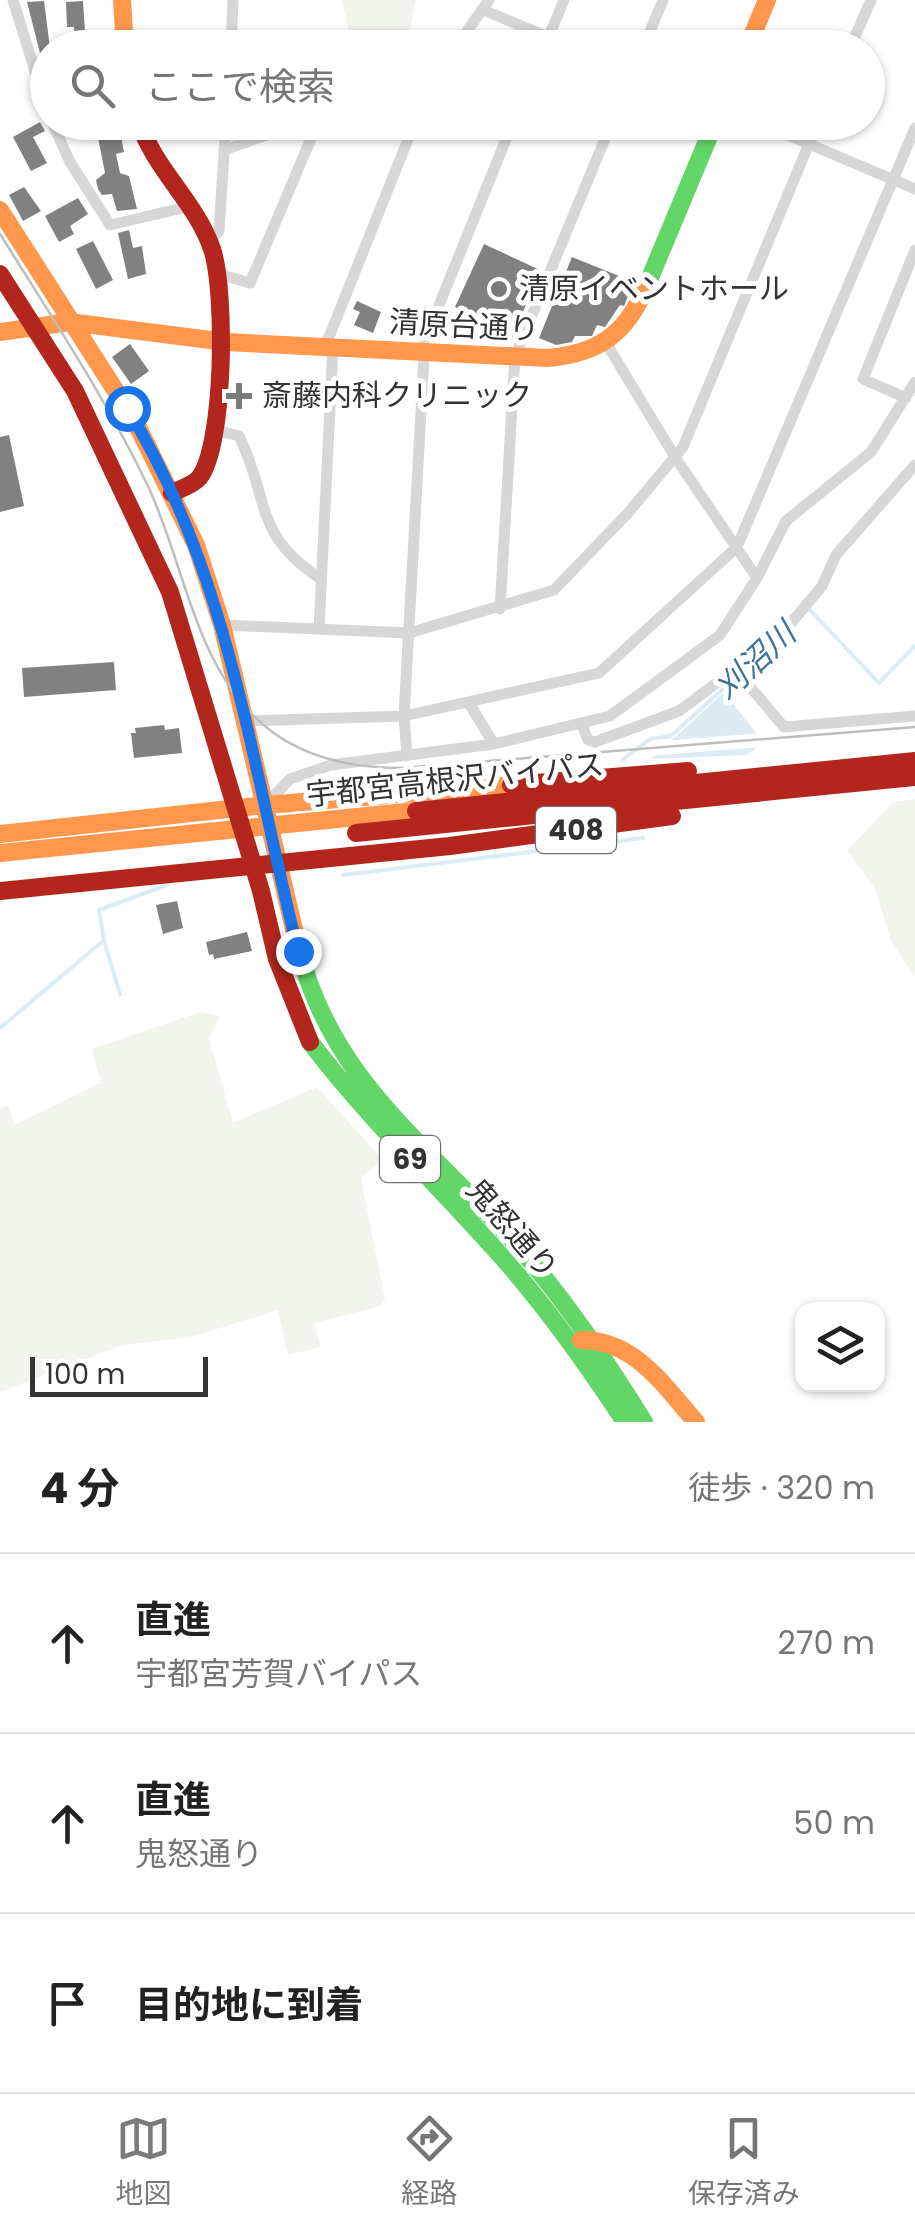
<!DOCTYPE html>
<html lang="ja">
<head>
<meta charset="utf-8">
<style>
	body { margin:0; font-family:Poppins,"Noto Sans JP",sans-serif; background:#f6f6f6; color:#222 }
	.controls { position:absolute; right:30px; bottom:30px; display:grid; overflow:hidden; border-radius:20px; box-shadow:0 2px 8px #0004 }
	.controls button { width:90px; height:90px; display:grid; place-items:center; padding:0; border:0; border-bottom:2px solid #e0e0e0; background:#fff; color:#222; font:50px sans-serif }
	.scale { position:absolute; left:30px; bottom:25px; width:178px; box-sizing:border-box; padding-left:10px; border:5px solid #333; border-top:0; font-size:28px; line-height:35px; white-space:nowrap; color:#333; -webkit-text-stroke:8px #fff; paint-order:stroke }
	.stop { position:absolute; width:30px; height:30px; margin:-22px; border:8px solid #1a73e8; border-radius:50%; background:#fff }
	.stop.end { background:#1a73e8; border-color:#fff; box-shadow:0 2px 10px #0008 }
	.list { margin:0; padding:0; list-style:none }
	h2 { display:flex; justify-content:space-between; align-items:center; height:130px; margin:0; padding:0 40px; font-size:42px }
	h2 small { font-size:32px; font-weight:400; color:#767676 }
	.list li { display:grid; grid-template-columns:65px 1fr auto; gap:30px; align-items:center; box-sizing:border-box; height:180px; padding:0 40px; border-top:2px solid #e0e0e0 }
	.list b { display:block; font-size:38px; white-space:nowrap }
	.list p { margin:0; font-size:32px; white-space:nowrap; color:#767676 }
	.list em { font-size:32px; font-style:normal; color:#767676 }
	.icon { flex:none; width:55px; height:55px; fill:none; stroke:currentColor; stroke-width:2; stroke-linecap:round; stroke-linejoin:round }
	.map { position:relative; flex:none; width:915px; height:1422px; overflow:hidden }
	.search { position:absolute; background:#fff; box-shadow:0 2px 8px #0004; left:30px; right:30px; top:30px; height:110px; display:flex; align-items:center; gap:25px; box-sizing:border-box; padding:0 35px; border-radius:55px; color:#767676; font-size:38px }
	.sheet { height:670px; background:#fff }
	nav { display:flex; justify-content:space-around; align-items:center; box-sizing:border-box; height:140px; border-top:2px solid #e0e0e0; background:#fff; font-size:28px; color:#767676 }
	nav a { display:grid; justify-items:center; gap:5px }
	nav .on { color:#7a7a7a }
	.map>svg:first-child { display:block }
	.green { fill:#f1f5ed }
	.water { fill:#ddebf3 }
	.pier { fill:#fff }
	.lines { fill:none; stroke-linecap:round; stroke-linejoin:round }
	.stream { stroke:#ddebf3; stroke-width:4 }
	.building { fill:#818181 }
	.street { stroke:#d7d7d7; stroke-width:11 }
	.fast { stroke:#63d668; stroke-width:18 }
	.slow { stroke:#ff974d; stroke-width:18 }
	.jam { stroke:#b3261e; stroke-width:18 }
	.tram { stroke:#bebebe; stroke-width:2.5 }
	.route { stroke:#1a73e8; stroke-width:12 }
	.poi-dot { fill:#7a7a7a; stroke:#fff; stroke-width:4 }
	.labels { text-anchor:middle; stroke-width:10; stroke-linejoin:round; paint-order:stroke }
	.shield { fill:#fff; stroke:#707070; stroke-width:2.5 }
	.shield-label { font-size:28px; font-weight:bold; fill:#333 }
	.poi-label { font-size:30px; fill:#333; stroke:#fff; text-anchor:start }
	.street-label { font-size:30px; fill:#333; stroke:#fff }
	.water-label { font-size:32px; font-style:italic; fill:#3f7597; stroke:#fff }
</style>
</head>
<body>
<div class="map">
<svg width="915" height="1422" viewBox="0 0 915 1422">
	<rect width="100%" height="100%" fill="#fff"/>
	<!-- green -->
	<path class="green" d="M 342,0 L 416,0 L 406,47 L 352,47 Z
		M 915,799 L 915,977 L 891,941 L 875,888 L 847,851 L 893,802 Z
		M 200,1012 L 220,1016 L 209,1038 L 233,1123 L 317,1087 L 382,1159 L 361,1178 L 385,1299 L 378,1307 L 315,1323 L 320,1347 L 288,1355 L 278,1310 L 191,1337 L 122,1345 L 0,1392 L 0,1108 L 9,1106 L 14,1125 L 101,1083 L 92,1049 Z"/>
	<!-- water -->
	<path class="water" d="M 724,692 L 763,742 L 747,755 L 651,759 Z"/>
	<!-- pier -->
	<path class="pier" d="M 762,733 L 768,741 L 763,747 L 647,756 L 663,741 Z"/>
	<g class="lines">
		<!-- stream -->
		<path class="stream" d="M 808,608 L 879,683 L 915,646
			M 759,658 L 796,624
			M 622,760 L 650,739 L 671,736 L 752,663
			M 343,875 L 643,838
			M 120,994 L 104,941 L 99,910 L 167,885
			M 0,1028 L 103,941"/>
	</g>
	<!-- building -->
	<path class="building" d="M 44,1 L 50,48 L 48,57 L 41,57 L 27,2 Z
		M 83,1 L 85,31 L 93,30 L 95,48 L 76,48 L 74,27 L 67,27 L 66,2 Z
		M 40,122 L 45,131 L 33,137 L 47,163 L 31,171 L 13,137 Z
		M 62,122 L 118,122 L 124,152 L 116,154 L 120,173 L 129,176 L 137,209 L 117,211 L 112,194 L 102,195 L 98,189 L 96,180 L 105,173 L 96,127 L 70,138 Z
		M 24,187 L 41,211 L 23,221 L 9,195 Z
		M 78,198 L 88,214 L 70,226 L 74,234 L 59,242 L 45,216 Z
		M 129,230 L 133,248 L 142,246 L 146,274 L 128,279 L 118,233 Z
		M 93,241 L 113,280 L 96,289 L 76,249 Z
		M 484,244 L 540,270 L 510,344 L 498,343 L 504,329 L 455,307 Z
		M 572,257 L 634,282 L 624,306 L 620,305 L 605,327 L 597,325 L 592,336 L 575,336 L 572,342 L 556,345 L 539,338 Z
		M 357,301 L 381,312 L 373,333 L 354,325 L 360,312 L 353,309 Z
		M 130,344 L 149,371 L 131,384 L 112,357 Z
		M 9,435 L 24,506 L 0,512 L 0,437 Z
		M 114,662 L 116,690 L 24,697 L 22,668 Z
		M 164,725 L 165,730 L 179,728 L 182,753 L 134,758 L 131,733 L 136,733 L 135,728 Z
		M 177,901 L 183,928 L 163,934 L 156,905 Z
		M 247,932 L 252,951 L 214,959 L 213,954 L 209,955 L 206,942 Z"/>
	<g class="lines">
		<!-- street -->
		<path class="street" d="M 13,0 L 48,113
			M 483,10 L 575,48
			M 231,48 L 233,0
			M 455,48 L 489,0
			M 544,48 L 564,0
			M 643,48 L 663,0
			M 850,48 L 871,0
			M 52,122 L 70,162 L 110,225 L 191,206
			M 757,122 L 915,189
			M 224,150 L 303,122
			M 209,241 L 219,231 L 226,122
			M 219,274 L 250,283 L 318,122
			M 606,343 L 675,457 L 757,578
			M 325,347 L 415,122
			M 906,398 L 863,379 L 915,250
			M 212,429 L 239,436 C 270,498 252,534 321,579
			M 500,609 L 515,356 L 612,122
			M 222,625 L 409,633 L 554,590 L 628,513 L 683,447 L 818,122
			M 319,629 L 333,347
			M 735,669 L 784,727 L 915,716
			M 470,705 L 494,744
			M 244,721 L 404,716 L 599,673 L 737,547 L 915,128
			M 581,723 L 588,740 L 595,742 L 679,711 L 754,655 L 797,616 L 822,586 L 836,555 L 915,465
			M 407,756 L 404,716 L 425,340 L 513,122
			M 268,802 L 290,779 L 331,765 L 494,744 L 610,716 L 720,635 L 757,578 L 786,521 L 871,452 L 915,382"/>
		<!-- fast -->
		<path class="fast" d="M 647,285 L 715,122
			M 297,942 C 329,1080 426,1143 514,1242 C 564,1298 605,1359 644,1422
			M 310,1042 C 369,1119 438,1185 502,1257 C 548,1309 587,1364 625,1422"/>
		<!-- slow -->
		<path class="slow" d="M 122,0 L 125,48
			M 747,48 L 767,0
			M 0,210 L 135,421 L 196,545 L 222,625 L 297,942
			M 0,332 L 69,322 L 226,342 L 547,358 C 599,354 627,333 647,285
			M 0,834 L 265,805 L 511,785
			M 0,853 L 416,811
			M 581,1340 C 635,1340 663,1385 696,1422"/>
		<!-- jam -->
		<path class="jam" d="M 139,122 C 155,170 196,202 212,249 C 226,290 225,446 199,478 C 193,485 180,489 172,493
			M 0,274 L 75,391 L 170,592 L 261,891 L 277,959 L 310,1042
			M 511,785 L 688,771
			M 416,811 L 915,761
			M 356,833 L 915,777
			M 0,891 L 450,846 L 672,816"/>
		<!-- tram -->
		<path class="tram" d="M 0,234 C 51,316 105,397 147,484 C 182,557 192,650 249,711 C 288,754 345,768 401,768 L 915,727"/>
	</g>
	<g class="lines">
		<!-- route -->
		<path class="route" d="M 127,408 C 229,572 252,767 298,951"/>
	</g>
	<!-- markers -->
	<g class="poi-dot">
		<circle cx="499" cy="289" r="10"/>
		<path d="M234 381h10v10h10v10h-10v10h-10v-10h-10v-10h10z"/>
	</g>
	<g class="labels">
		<!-- shield labels -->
		<g class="shield">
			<rect x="536" y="807" width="80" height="46" rx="8"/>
			<rect x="380" y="1136" width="60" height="46" rx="8"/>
		</g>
		<g class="shield-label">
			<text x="576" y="840">408</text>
			<text x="410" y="1169">69</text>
		</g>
		<!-- poi labels -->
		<g class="poi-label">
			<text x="519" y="299">清原イベントホール</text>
			<text x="262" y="406">斎藤内科クリニック</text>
		</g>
		<!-- street labels -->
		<g class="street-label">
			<text transform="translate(464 326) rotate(3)" y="10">清原台通り</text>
			<text transform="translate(455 780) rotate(-6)" y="10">宇都宮高根沢バイパス</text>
			<text transform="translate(512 1229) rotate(49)" y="10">鬼怒通り</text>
		</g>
		<!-- water labels -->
		<g class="water-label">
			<text transform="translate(755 661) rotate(-43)" y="11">刈沼川</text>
		</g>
	</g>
</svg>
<div class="controls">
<button><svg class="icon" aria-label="layers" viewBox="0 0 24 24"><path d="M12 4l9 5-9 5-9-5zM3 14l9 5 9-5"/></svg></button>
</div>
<div class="scale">100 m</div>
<div class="stop" style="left:127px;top:408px"></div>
<div class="stop end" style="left:298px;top:951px"></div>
<div class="search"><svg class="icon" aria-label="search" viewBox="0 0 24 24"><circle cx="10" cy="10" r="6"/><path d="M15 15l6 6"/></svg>ここで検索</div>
</div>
<section class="sheet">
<h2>4 分<small>徒歩 · 320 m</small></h2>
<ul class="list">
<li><svg class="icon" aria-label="ahead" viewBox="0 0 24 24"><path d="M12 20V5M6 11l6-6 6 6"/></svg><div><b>直進</b><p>宇都宮芳賀バイパス</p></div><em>270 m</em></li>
<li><svg class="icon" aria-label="ahead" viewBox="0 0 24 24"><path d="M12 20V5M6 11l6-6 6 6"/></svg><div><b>直進</b><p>鬼怒通り</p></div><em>50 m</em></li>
<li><svg class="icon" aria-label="arrive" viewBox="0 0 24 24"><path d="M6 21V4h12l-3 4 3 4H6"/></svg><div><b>目的地に到着</b></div></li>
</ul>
</section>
<nav>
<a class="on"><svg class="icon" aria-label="map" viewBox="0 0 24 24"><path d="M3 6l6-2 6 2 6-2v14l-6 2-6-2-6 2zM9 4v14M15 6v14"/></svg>地図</a>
<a><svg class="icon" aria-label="directions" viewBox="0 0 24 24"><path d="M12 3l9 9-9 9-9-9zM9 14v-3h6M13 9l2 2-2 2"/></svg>経路</a>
<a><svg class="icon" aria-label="saved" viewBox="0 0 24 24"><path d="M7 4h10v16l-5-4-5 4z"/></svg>保存済み</a>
</nav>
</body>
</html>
